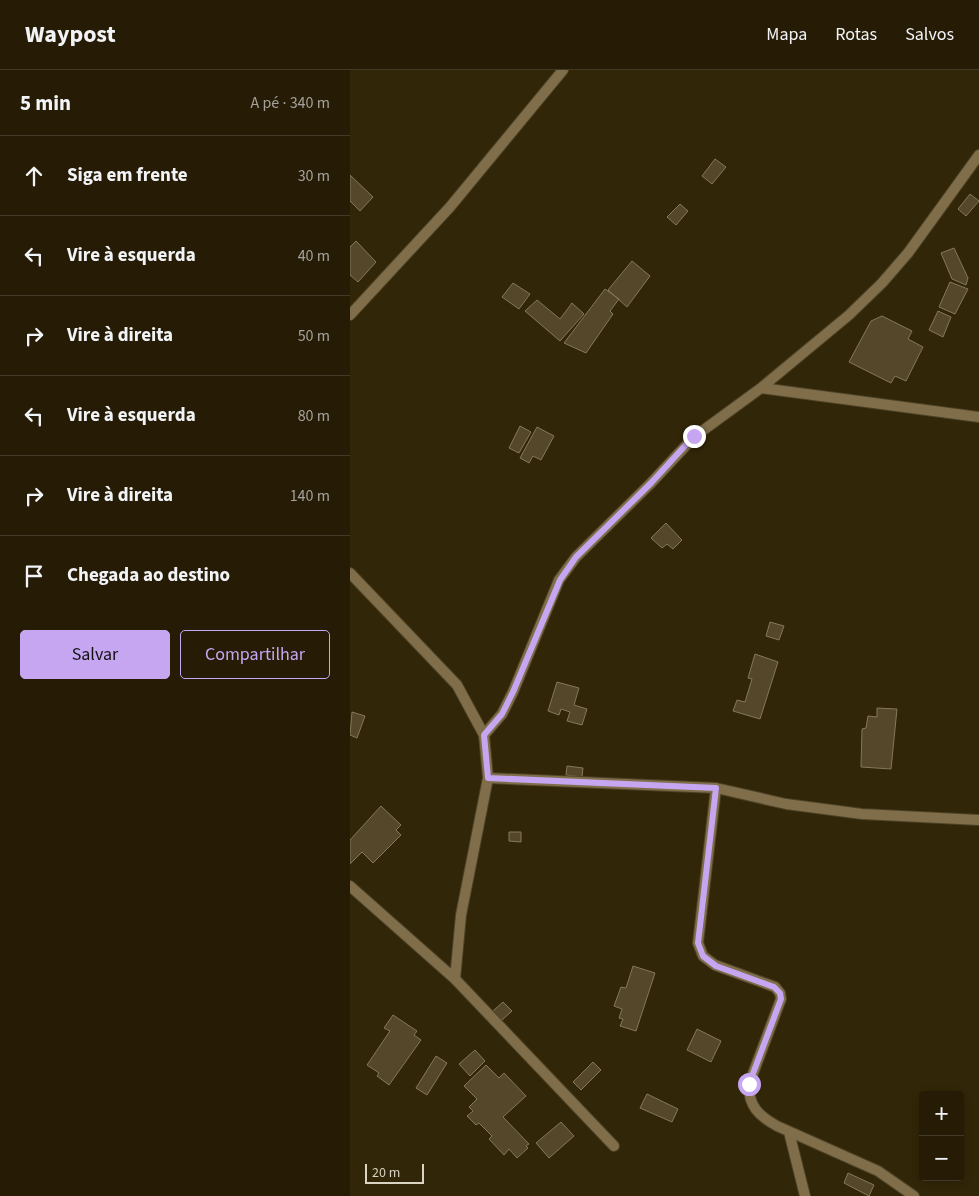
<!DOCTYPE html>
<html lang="pt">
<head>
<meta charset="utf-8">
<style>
	body { margin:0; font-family:"Source Sans 3",sans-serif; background:#322914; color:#f1f3f6 }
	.controls { position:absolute; right:15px; bottom:15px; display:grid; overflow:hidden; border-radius:5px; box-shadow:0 2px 8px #0003 }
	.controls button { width:45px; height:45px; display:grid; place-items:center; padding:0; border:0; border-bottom:1px solid #423a28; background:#261c06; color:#f1f3f6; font:25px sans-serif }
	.scale { position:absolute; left:15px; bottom:12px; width:59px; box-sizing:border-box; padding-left:5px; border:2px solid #dbd4c3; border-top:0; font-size:14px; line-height:18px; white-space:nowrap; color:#dbd4c3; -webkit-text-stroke:4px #322608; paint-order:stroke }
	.stop { position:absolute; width:15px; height:15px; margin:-11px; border:4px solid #c6a6f0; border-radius:50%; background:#fff }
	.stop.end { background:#c6a6f0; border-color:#fff; box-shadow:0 1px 5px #0008 }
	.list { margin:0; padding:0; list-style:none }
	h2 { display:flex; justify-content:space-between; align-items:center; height:65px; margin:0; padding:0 20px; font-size:21px }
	h2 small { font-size:16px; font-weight:400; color:#a4a19b }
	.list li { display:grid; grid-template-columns:32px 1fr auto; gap:15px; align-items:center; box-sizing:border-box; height:80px; padding:0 20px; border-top:1px solid #423a28 }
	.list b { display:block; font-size:19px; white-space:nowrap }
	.list em { font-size:16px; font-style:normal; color:#a4a19b }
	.actions { display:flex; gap:10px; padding:15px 20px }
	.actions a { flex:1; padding:11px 0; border:1px solid #c6a6f0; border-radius:5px; text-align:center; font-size:18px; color:#c6a6f0 }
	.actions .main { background:#c6a6f0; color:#111 }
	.icon { flex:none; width:28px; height:28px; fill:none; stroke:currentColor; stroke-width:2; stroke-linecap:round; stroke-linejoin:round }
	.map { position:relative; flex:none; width:629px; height:1126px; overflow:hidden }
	header { display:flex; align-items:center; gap:30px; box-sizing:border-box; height:70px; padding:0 25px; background:#261c06; border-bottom:1px solid #423a28 }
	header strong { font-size:24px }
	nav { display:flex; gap:28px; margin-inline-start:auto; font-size:18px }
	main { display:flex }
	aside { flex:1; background:#261c06 }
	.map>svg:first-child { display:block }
	.building { fill:#54472a; stroke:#867859 }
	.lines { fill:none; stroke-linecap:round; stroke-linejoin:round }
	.minor-casing { stroke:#4d4226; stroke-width:12 }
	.minor { stroke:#7f6e49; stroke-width:10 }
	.route { stroke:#c6a6f0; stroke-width:6 }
</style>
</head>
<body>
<header>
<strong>Waypost</strong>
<nav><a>Mapa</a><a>Rotas</a><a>Salvos</a></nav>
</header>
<main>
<aside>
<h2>5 min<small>A pé · 340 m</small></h2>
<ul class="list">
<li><svg class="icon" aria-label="ahead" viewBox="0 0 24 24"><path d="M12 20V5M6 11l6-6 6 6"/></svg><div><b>Siga em frente</b></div><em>30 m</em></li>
<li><svg class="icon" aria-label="left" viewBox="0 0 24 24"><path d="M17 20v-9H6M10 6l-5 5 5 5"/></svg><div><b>Vire à esquerda</b></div><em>40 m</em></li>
<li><svg class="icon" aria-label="right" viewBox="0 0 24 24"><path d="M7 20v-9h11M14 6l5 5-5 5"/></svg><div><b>Vire à direita</b></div><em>50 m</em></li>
<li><svg class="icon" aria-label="left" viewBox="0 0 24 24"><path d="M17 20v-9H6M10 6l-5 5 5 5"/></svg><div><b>Vire à esquerda</b></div><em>80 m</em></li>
<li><svg class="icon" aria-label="right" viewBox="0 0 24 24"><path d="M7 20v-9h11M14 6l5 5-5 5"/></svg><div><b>Vire à direita</b></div><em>140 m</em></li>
<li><svg class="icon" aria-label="arrive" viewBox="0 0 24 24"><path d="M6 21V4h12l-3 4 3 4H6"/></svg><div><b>Chegada ao destino</b></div></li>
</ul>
<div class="actions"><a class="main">Salvar</a><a>Compartilhar</a></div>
</aside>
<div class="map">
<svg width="629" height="1126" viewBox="0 0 629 1126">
	<rect width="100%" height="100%" fill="#322608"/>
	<!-- building -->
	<path class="building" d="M 365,89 L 376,97 L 362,114 L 352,106 Z
		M 0,105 L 23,127 L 10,141 L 0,131 Z
		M 620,124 L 629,131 L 616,146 L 608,139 Z
		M 330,134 L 338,141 L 326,155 L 317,147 Z
		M 6,171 L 26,192 L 8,212 L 0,205 L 0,177 Z
		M 604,178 L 618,208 L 616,215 L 602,209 L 591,183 Z
		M 282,191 L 300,206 L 277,237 L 258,220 Z
		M 600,212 L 618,219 L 605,244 L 589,237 Z
		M 163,213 L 180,224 L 169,239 L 152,227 Z
		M 255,219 L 269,229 L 260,241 L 263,244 L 236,283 L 214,273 Z
		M 187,230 L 210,249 L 222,233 L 234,244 L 210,271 L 175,241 Z
		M 588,241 L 601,247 L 593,267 L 579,260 Z
		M 532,246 L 562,261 L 558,269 L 573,277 L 556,311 L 545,306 L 541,313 L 499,292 L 521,251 Z
		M 170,356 L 181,362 L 169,383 L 159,378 Z
		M 187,357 L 204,366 L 191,390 L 183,386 L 179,393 L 170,388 Z
		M 316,453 L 332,470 L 323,479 L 317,474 L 312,478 L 301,468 Z
		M 420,552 L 434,556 L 429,570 L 416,566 Z
		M 405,584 L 428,592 L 410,649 L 383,641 L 387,630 L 395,632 L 402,609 L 398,608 Z
		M 207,612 L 229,618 L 224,635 L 237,639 L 232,655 L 217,651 L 220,642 L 211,639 L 209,645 L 198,641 Z
		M 527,638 L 547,639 L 541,699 L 511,697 L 512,659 L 516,658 L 518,646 L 527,647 Z
		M 2,642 L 15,646 L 7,668 L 0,665 Z
		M 217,696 L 233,698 L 232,707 L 216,705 Z
		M 31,736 L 51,755 L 46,760 L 51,765 L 23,793 L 12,782 L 0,794 L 0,770 Z
		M 159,762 L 171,762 L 171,772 L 159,771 Z
		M 283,896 L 305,903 L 286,961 L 270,956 L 273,949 L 269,948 L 272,939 L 264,936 L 271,917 L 276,918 Z
		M 153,932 L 162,941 L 152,950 L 143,941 Z
		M 43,945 L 67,961 L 64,965 L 71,970 L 39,1015 L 27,1006 L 29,1003 L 17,995 L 40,961 L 34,958 Z
		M 347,959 L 371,971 L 361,992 L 337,980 Z
		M 125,980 L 135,991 L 120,1006 L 109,994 Z
		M 86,986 L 97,993 L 77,1025 L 66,1018 Z
		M 243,992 L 251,1000 L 231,1020 L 223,1012 Z
		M 136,995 L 149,1008 L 154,1003 L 176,1026 L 153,1047 L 179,1074 L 176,1076 L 178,1078 L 167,1088 L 159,1079 L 154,1085 L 139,1069 L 142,1066 L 129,1053 L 126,1055 L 117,1046 L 123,1041 L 119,1037 L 127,1029 L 114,1016 Z
		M 297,1024 L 328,1039 L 322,1052 L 290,1038 Z
		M 211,1052 L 224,1066 L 199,1088 L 186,1073 Z
		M 498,1103 L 524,1115 L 519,1126 L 494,1113 Z"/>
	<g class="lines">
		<!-- minor casing -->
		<g class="minor-casing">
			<path id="minor" d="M 0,245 L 100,137 L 213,0
				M 411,318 L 629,347
				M 0,503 L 107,615 L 134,665 L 138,708 L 111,845 L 105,909 L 264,1076
				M 134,665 L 152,644 L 163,622 L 209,510 L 226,487 L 301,413 L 344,367 L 411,318 L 499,245 L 532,213 L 558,183 L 629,85
				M 138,708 L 366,718 L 436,734 L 512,744 L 629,750
				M 366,718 L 348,873 L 353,886 L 365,895 L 425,917 L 430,923 L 431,929 L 399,1014 C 398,1036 409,1046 427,1056 L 528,1101 L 564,1126
				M 0,816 L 105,909
				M 439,1062 L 455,1126"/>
		</g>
		<!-- minor -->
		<use href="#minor" class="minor"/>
	</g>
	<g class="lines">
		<!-- route -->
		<path class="route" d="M 344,366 L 301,413 L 226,487 L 210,510 L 163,622 L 152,644 L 134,665 L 138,708 L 366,718 L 348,873 L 353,886 L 366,896 L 424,917 L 430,923 L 431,929 L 399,1014"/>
	</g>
</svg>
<div class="controls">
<button>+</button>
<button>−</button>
</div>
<div class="scale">20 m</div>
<div class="stop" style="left:399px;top:1014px"></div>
<div class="stop end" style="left:344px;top:366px"></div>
</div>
</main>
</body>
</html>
